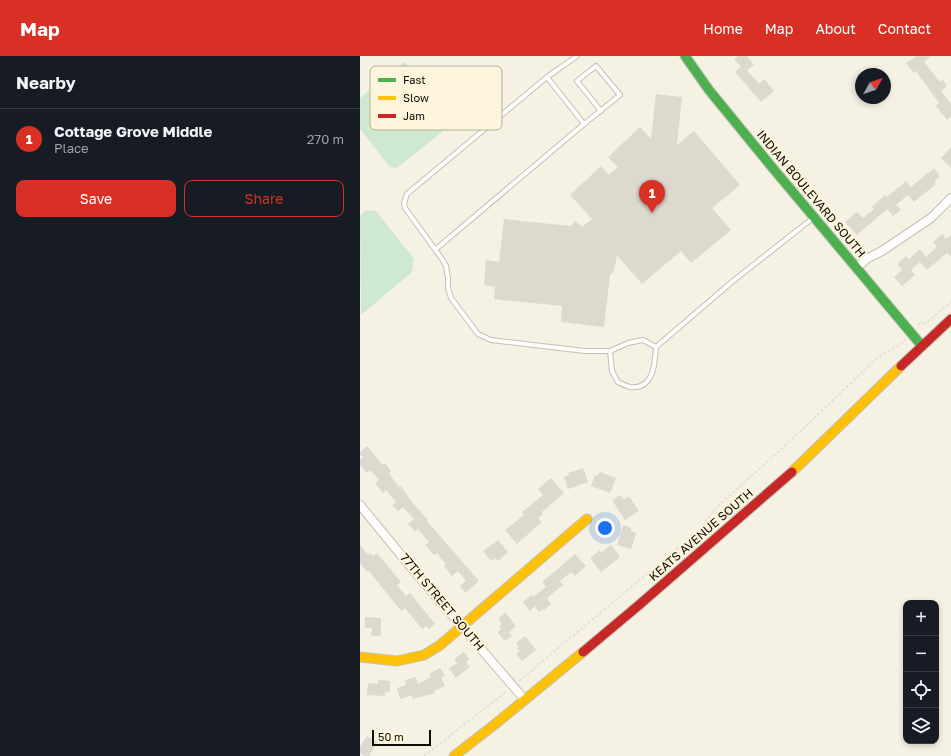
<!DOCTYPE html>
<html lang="en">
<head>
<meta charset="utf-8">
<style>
	body { margin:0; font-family:"Golos Text",sans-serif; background:#242831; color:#f1f3f6 }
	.controls { position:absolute; right:12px; bottom:12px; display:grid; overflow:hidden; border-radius:8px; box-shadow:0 2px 6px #0003 }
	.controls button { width:36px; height:36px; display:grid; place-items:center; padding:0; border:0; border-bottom:1px solid #363941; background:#171b24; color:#f1f3f6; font:20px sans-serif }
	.compass { position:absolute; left:495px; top:12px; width:36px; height:36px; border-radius:50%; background:#171b24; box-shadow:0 2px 6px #0003; rotate:50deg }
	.scale { position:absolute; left:12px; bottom:10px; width:59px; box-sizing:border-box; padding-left:4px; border:2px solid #0e0c04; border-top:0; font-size:11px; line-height:14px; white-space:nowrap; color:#0e0c04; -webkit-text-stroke:3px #fdf5db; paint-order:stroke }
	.you { position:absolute; left:245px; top:472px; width:14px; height:14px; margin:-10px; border:3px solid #fff; border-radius:50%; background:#1a73e8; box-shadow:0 0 0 6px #1a73e833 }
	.badge { display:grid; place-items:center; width:26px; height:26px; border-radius:50%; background:#d93025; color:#fff; font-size:13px; font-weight:700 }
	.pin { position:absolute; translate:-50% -33px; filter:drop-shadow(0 1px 2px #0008) }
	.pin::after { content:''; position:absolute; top:21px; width:14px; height:12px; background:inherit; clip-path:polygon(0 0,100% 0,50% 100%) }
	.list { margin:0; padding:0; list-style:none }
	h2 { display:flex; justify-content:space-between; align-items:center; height:52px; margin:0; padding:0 16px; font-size:17px }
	h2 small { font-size:13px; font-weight:400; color:#9ea1a6 }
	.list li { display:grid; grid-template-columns:26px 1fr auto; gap:12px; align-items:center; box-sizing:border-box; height:60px; padding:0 16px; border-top:1px solid #363941 }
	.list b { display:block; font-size:15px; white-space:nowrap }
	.list p { margin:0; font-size:13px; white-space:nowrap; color:#9ea1a6 }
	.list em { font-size:13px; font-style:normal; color:#9ea1a6 }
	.actions { display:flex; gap:8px; padding:12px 16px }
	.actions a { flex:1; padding:9px 0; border:1px solid #d93025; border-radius:8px; text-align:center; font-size:14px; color:#d93025 }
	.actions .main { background:#d93025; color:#fff }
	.icon { flex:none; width:22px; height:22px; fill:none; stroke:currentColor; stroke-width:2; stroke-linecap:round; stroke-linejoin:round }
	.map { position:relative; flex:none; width:591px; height:700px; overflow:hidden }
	header { display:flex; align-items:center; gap:24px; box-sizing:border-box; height:56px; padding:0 20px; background:#d93025; color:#fff }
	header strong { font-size:19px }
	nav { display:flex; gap:22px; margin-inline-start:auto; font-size:14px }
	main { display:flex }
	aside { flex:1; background:#171b24 }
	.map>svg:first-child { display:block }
	.green { fill:#cee9d0 }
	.building { fill:#ddd9ce }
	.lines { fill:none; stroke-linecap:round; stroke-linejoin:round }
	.lane-casing { stroke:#c4c0b5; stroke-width:6 }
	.street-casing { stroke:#c4c0b5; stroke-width:10 }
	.fast-casing { stroke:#c4c0b5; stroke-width:11 }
	.slow-casing { stroke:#c4c0b5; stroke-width:11 }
	.jam-casing { stroke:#c4c0b5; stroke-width:11 }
	.path { stroke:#dfddd9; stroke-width:1.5; stroke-dasharray:3 2; stroke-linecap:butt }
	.lane { stroke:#fefdfb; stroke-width:4 }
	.street { stroke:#fefdfb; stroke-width:8 }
	.fast { stroke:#4caf50; stroke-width:9 }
	.slow { stroke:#ffc107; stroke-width:9 }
	.jam { stroke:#c62828; stroke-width:9 }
	.labels { text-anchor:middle; stroke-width:4; stroke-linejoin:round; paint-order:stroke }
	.street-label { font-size:12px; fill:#0e0c04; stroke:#fdf5db }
	.key { fill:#fdf5db; stroke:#b5af9a; stroke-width:1 }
	.key-label { font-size:11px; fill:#0e0c04 }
</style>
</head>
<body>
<header>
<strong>Map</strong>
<nav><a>Home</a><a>Map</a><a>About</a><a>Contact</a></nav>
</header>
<main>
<aside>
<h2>Nearby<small></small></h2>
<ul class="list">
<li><span class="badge">1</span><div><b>Cottage Grove Middle</b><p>Place</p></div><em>270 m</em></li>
</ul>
<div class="actions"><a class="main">Save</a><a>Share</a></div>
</aside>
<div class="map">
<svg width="591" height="700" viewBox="0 0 591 700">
	<rect width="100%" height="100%" fill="#f5f1e3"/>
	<!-- green -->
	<path class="green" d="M 44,6 L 93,67 L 37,112 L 30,111 L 0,73 L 0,42 Z
		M 6,154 L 16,155 L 54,203 L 52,216 L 1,259 L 0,160 Z"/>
	<!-- building -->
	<path class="building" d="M 378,0 L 387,0 L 394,9 L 387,14 L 399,28 L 404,23 L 414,35 L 401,46 L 375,16 L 381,11 L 374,3 Z
		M 556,0 L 571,0 L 564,6 L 580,26 L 583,24 L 587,30 L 581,35 L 591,48 L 591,61 L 587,64 L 576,50 L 579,47 L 563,25 L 556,15 L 554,17 L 546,7 Z
		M 296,38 L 322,41 L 317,89 L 334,75 L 380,129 L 352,152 L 371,174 L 331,207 L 321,195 L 282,228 L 257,199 L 254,215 L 250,219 L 244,271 L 201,266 L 202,250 L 134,243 L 135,231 L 124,229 L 126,204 L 139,206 L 144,163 L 210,170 L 216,165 L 222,171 L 232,163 L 210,139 L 241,110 L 249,119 L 258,111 L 248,101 L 280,71 L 291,83 Z
		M 591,91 L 591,112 L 581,102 Z
		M 574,112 L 580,120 L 574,126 L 576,128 L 554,146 L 548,139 L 536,149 L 541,154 L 533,160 L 527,153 L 497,179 L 485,166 L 497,156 L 503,162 L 514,153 L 512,151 L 525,139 L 527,141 L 546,125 L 551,131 Z
		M 582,178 L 586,183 L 591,179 L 591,201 L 587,197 L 567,214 L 560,206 L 551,214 L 555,219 L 542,230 L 534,221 L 542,214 L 537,208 L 546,200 L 549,203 L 560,193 L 566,201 L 577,191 L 573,186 Z
		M 7,390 L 23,409 L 25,407 L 31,415 L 29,418 L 39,431 L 41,430 L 51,445 L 68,464 L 67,465 L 119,525 L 105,537 L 100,530 L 106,525 L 98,515 L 92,520 L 84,510 L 86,508 L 77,497 L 74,499 L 65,489 L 69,486 L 58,473 L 55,476 L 48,468 L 54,463 L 43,451 L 38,455 L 32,449 L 36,446 L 26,434 L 23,437 L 15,427 L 19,424 L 10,414 L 7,417 L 0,409 L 0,404 L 3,401 L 0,398 L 0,396 Z
		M 223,412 L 228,426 L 208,433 L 204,421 L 209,419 L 208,417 Z
		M 240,416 L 256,422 L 250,437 L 231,430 L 235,419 L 238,420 Z
		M 191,422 L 204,437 L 182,456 L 183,458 L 178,462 L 182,466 L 157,488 L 145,474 L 164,459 L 162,456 L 183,439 L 178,433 Z
		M 260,439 L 264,444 L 269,440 L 279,455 L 265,464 L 252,444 Z
		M 263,469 L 271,472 L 271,475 L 276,477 L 271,493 L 257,489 Z
		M 138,484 L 148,496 L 138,505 L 135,502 L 131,505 L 123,495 Z
		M 0,489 L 8,499 L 10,497 L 13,500 L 17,497 L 41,526 L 37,529 L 46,540 L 50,537 L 75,568 L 69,573 L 66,570 L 62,573 L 45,552 L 41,555 L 9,515 L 7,516 L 0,507 Z
		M 251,489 L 260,501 L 241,516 L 230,502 L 240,494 L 241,497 Z
		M 215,498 L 226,510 L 215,520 L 211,516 L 200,525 L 203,529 L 187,542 L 191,548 L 184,554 L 183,553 L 179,556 L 175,550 L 170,555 L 163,546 L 172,539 L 173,541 L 186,531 L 182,526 Z
		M 145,556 L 156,570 L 149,576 L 152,580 L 145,585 L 137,576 L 141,573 L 139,570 L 142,568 L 138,563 Z
		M 5,561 L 21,562 L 21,580 L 11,580 L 12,572 L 5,572 Z
		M 165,580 L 176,594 L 162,605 L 156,598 L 160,595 L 157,593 L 159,591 L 156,587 Z
		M 104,596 L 109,603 L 106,606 L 110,611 L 96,622 L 89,612 L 97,607 L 94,603 Z
		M 80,612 L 85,620 L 81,622 L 85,630 L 74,635 L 75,637 L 53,643 L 52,639 L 40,643 L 37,632 L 46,629 L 45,624 L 56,621 L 58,628 L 71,621 L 69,618 Z
		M 18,624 L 30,625 L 30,636 L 25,636 L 25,640 L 7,639 L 8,627 L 18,628 Z
		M 7,680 L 17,686 L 9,700 L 5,700 L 0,697 L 0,691 Z"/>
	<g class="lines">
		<!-- lane casing -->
		<g class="lane-casing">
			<path id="lane" d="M 217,0 L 187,21 L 47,138 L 44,147 L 45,152 L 82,203 L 86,210 L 88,222 L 88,232 L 91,242 L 118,278 L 131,284 L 225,295 L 250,295 L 268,287 L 283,284 L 296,291 C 295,307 294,334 270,331 C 266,330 262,328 258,326 L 252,315 L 250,295
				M 224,68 L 260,39 L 236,10 L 217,25 L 241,55
				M 76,193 L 224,68 L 187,21
				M 296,291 L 373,225 L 453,162"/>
		</g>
		<!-- street casing -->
		<g class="street-casing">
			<path id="street" d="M 497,211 L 508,202 L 522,195 L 571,162 L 591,142
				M 0,449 L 59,521 L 165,644"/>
		</g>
		<!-- fast casing -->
		<g class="fast-casing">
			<path id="fast" d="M 325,0 L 349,34 L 411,110 L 562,290"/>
		</g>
		<!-- slow casing -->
		<g class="slow-casing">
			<path id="slow" d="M 432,416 L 541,310
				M 0,601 L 37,605 L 64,599 L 79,590 L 227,463
				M 94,700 L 134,669 L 223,596"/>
		</g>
		<!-- jam casing -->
		<g class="jam-casing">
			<path id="jam" d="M 541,310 L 591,263
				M 223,596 L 279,549 L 432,416"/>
		</g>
		<!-- path -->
		<path class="path" d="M 558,269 L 561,267 L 566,267 L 591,246
			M 159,625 L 337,476 L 356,452 L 429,386 L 514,305 L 522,299 L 543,287 L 545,283
			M 64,700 L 147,635"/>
		<!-- lane -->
		<use href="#lane" class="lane"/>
		<!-- street -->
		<use href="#street" class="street"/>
		<!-- fast -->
		<use href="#fast" class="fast"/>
		<!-- slow -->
		<use href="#slow" class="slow"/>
		<!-- jam -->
		<use href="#jam" class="jam"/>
	</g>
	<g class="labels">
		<!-- street labels -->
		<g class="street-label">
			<text transform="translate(451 138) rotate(50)" y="4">INDIAN BOULEVARD SOUTH</text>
			<text transform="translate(341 479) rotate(-41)" y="4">KEATS AVENUE SOUTH</text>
			<text transform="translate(82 546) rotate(50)" y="4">77TH STREET SOUTH</text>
		</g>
	</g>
	<!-- legend -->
	<rect x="10" y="10" width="132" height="64" rx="6" class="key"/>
	<rect x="18" y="22" width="18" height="4" fill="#4caf50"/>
	<rect x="18" y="40" width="18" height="4" fill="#ffc107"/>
	<rect x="18" y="58" width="18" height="4" fill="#c62828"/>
	<g class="key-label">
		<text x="43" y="28">Fast</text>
		<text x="43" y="46">Slow</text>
		<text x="43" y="64">Jam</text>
	</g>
</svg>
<div class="controls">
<button>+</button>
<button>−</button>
<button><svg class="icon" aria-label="locate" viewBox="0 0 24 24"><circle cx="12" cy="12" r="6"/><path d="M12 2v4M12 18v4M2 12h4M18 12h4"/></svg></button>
<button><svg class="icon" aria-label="layers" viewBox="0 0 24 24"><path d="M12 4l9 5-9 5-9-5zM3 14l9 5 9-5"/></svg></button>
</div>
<svg class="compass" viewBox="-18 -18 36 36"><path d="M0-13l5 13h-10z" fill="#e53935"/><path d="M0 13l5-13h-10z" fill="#9ea1a6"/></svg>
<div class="scale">50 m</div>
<div class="you"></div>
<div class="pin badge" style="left:292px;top:157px">1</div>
</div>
</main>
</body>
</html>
